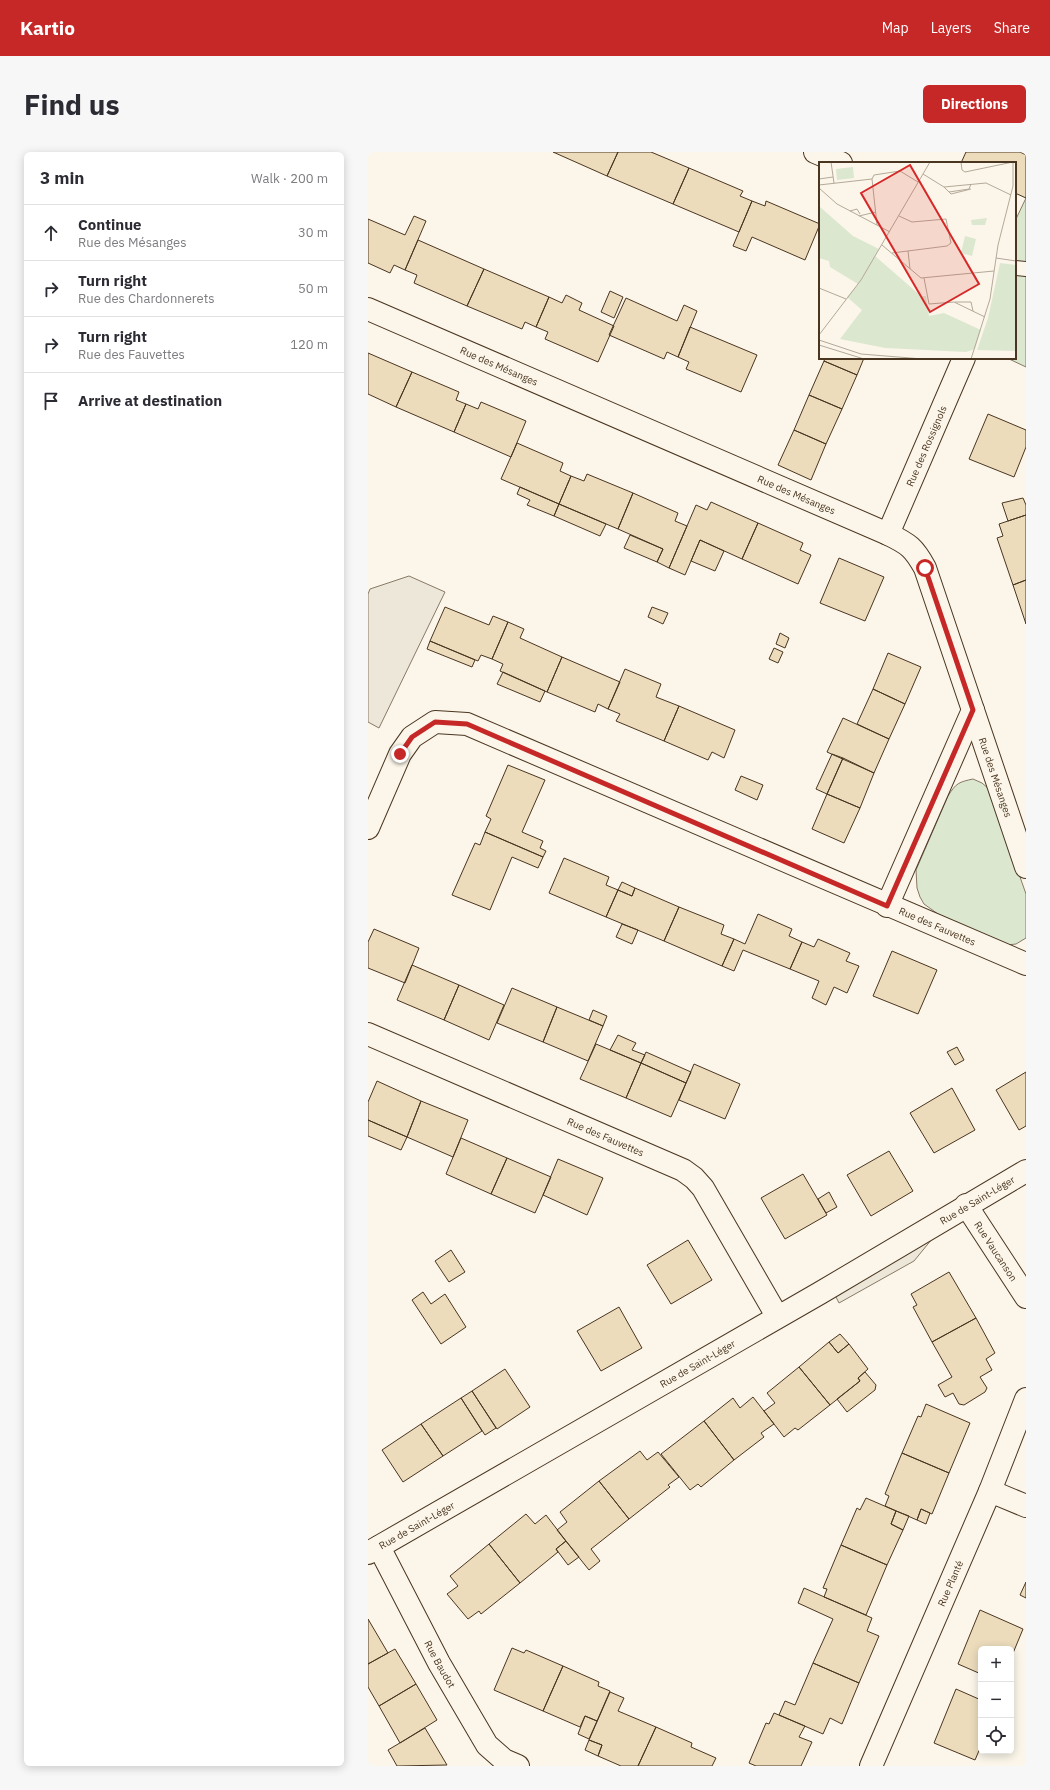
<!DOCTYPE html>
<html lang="en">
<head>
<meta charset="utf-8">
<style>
	body { margin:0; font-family:"IBM Plex Sans",sans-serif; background:#f7f7f7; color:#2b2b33 }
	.controls { position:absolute; right:12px; bottom:12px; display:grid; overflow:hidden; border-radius:6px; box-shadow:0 2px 10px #0003 }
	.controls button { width:36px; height:36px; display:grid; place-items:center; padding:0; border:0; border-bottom:1px solid #e1e1e2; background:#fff; color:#2b2b33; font:20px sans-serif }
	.stop { position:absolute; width:12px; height:12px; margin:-9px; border:3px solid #c62828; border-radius:50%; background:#fff }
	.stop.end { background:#c62828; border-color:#fff; box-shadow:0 1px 4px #0008 }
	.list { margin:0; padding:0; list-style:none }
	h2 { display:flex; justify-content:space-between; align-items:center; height:52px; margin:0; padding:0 16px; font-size:17px }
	h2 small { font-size:13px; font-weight:400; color:#7c7c81 }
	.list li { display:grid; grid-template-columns:26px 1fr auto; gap:12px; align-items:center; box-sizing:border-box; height:56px; padding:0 16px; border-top:1px solid #e1e1e2 }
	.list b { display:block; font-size:15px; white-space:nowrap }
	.list p { margin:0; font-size:13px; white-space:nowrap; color:#7c7c81 }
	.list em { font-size:13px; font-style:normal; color:#7c7c81 }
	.icon { flex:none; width:22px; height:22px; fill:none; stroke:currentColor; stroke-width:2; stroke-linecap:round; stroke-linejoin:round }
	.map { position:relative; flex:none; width:658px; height:1614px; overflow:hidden; border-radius:6px }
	header { display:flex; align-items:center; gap:24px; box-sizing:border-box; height:56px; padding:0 20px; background:#c62828; color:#fff }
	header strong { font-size:19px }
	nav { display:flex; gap:22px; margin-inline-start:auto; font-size:14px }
	.intro { display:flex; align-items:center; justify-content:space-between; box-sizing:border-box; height:96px; padding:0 24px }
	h1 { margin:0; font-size:28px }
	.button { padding:10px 18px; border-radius:6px; background:#c62828; color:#fff; font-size:14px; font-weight:700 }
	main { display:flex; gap:24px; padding:0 24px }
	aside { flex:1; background:#fff; border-radius:6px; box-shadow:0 2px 10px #0003 }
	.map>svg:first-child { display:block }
	.green { fill:#dce7d0; stroke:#887966 }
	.parking { fill:#ede7d9; stroke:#887966 }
	.building { fill:#ecdcbc; stroke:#4a3520 }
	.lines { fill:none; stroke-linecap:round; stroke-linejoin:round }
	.service-casing { stroke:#4a3520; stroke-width:16 }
	.minor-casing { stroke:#4a3520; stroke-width:24 }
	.service { stroke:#fbf6e9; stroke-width:14 }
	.minor { stroke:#fbf6e9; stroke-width:22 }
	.route { stroke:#c62828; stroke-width:5 }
	.labels { text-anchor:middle; stroke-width:3; stroke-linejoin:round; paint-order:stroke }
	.street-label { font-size:10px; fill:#4a3520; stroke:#fbf6e9 }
	.inset-road { fill:none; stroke:#b4a999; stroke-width:1 }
	.view { fill:#d62828; fill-opacity:0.15; stroke:#d62828; stroke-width:2 }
	.inset-edge { fill:none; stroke:#4a3520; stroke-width:2 }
</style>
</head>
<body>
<header>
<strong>Kartio</strong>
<nav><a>Map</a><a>Layers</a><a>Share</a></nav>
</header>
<div class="intro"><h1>Find us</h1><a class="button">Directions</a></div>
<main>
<aside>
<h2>3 min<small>Walk · 200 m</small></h2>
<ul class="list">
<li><svg class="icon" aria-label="ahead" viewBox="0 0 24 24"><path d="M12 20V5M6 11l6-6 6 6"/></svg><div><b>Continue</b><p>Rue des Mésanges</p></div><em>30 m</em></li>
<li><svg class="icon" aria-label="right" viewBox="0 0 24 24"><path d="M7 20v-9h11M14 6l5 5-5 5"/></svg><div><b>Turn right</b><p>Rue des Chardonnerets</p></div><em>50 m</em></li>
<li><svg class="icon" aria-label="right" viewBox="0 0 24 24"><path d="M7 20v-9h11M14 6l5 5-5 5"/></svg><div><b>Turn right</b><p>Rue des Fauvettes</p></div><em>120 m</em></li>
<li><svg class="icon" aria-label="arrive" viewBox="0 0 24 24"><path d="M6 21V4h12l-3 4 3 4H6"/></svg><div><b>Arrive at destination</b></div></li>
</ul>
</aside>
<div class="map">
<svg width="658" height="1614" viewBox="0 0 658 1614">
	<rect width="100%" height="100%" fill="#fbf6e9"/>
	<!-- green -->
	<path class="green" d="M 658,46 L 658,215 L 639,206 L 647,206 L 647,69 Z
		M 605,627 L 614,631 L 621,637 L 658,742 L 658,786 L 648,792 L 639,793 L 570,762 L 556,752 L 552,745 L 549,736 L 548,718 L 580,644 C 588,631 591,630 605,627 Z"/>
	<!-- parking -->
	<path class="parking" d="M 41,424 L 77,440 L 11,576 L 0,570 L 0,442 L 2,437 Z
		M 564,1087 L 546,1109 L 471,1151 L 467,1143 Z"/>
	<!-- building -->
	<path class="building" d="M 185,0 L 250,0 L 239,24 Z
		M 250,0 L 283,0 L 321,16 L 305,52 L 239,24 Z
		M 598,0 L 652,0 L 658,3 L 658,46 L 647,41 L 647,11 L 593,11 Z
		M 321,16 L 375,39 L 372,44 L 384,49 L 371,80 L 305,52 Z
		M 384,49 L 397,54 L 398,49 L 452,72 L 437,108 L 384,85 L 378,99 L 365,94 Z
		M 46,64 L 58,69 L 37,118 L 26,113 L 22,121 L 0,111 L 0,67 L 37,83 Z
		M 50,88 L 116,117 L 99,154 L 46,131 L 49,123 L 37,118 Z
		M 116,117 L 181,145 L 168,175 L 157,170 L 154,177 L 99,154 Z
		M 242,139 L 255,145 L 246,166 L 233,160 Z
		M 198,143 L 214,151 L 211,158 L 246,174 L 230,210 L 177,187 L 180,180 L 168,175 L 181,145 L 194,151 Z
		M 258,146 L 309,169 L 316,153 L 329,159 L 310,205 L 299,200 L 296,207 L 241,183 Z
		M 322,175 L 389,203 L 373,240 L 318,217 L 321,210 L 310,205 Z
		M 0,201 L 44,220 L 28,255 L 0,242 Z
		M 457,206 L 496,206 L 489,223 L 456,209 Z
		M 456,209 L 489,223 L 474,257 L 441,243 Z
		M 44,220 L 91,240 L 88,248 L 98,252 L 86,280 L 28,255 Z
		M 441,243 L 474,257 L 458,292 L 426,278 Z
		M 113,250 L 158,269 L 143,305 L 86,280 L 98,252 L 110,257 Z
		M 620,262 L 658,278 L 658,295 L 646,325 L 601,307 Z
		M 426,278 L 458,292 L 443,328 L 410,313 Z
		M 149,291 L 195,311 L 192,319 L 203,324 L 191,352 L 133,327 Z
		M 219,322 L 265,341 L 250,377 L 191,352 L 203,324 L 216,329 Z
		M 152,335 L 191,352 L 186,364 L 159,353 L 162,348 L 149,342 Z
		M 265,341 L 310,361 L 307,369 L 319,374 L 301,416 L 289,410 L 295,397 L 250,377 Z
		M 655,346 L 658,353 L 658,363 L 640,369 L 634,351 Z
		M 343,350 L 390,371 L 374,407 L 332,388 L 317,423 L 301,416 L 328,353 L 339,358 Z
		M 191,352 L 238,372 L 232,384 L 186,364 Z
		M 658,363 L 658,428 L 645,433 L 629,386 L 635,384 L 631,372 Z
		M 390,371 L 435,391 L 432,398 L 443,403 L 430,432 L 374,407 Z
		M 262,383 L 295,397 L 289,410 L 256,396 Z
		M 332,388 L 356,399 L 347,419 L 323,409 Z
		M 471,406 L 516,425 L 497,469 L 452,451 Z
		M 658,428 L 658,472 L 645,433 Z
		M 77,455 L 121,473 L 125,464 L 140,470 L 124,507 L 113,503 L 110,509 L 62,489 Z
		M 284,455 L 300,461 L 295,472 L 280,465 Z
		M 140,470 L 156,477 L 152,486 L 194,505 L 179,540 L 132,519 L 135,512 L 124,507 Z
		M 412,481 L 421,486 L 417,496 L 408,492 Z
		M 62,489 L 107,508 L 104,515 L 59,497 Z
		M 406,496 L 415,500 L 410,511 L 401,507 Z
		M 520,501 L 553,515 L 537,552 L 505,537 Z
		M 194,505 L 252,530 L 240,557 L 230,552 L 227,560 L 179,540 Z
		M 257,517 L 293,532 L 288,545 L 311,554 L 296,589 L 248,569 L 252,562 L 240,557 Z
		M 135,520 L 177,539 L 172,550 L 129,532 Z
		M 505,537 L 537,552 L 521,587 L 489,572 Z
		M 311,554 L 367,578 L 356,606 L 344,600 L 340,608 L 296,589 Z
		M 475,566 L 521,587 L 506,621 L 459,600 Z
		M 464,602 L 475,606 L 459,642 L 448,637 Z
		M 475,606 L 506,621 L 492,656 L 459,642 Z
		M 140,613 L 177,628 L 154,680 L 175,689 L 172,696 L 178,699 L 175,705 L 117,680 L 123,667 L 118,664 Z
		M 373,624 L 395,633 L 389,648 L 367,638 Z
		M 459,642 L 492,656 L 476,691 L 444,677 Z
		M 117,680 L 175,705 L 170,716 L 144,705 L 122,758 L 84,743 L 107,691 L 112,693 Z
		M 196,706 L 241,725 L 238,733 L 250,738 L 238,765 L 181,741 Z
		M 254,730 L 267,736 L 264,744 L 250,738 Z
		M 267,736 L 311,755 L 296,789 L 238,765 L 250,738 L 264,744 Z
		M 311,755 L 356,773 L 353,782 L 366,787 L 354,814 L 296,789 Z
		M 390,762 L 424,777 L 421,784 L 434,790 L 422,817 L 375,798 L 366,819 L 354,814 L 366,787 L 377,792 Z
		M 254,772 L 270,778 L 264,792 L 248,785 Z
		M 6,777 L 51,796 L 37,831 L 0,816 L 0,790 Z
		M 450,787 L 482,801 L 478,809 L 491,814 L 479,841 L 466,835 L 458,853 L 444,846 L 451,829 L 422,817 L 434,790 L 446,795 Z
		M 524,799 L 569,818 L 550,862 L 505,844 Z
		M 44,813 L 91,833 L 76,868 L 29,848 Z
		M 91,833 L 136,853 L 121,888 L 76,868 Z
		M 144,836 L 189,855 L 175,890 L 129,871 Z
		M 189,855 L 235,874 L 220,909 L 175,890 Z
		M 225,858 L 239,864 L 235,874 L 221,868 Z
		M 250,883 L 268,891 L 264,898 L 277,903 L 273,911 L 242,898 Z
		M 228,892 L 273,911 L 258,946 L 212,927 Z
		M 589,895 L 596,908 L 587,913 L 579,900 Z
		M 278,900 L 323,920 L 318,931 L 273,911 Z
		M 273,911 L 318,931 L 303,965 L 258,946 Z
		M 326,912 L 372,932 L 357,967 L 311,948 Z
		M 658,920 L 658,974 L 651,978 L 628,938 Z
		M 9,929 L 53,949 L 39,985 L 0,968 L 0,950 Z
		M 584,936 L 607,978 L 566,1001 L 542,961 Z
		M 53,949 L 100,968 L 85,1005 L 39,985 Z
		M 0,968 L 39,985 L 33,998 L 0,984 Z
		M 93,986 L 139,1006 L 123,1042 L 78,1022 Z
		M 521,999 L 545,1039 L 503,1064 L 479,1023 Z
		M 139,1006 L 183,1025 L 167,1061 L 123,1042 Z
		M 190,1007 L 235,1026 L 219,1063 L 175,1043 Z
		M 435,1022 L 459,1063 L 417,1087 L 393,1046 Z
		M 461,1040 L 469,1055 L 458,1061 L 450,1047 Z
		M 320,1088 L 344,1128 L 303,1152 L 279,1113 Z
		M 83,1098 L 97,1120 L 81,1130 L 67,1109 Z
		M 581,1120 L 608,1166 L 564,1190 L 545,1155 L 549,1153 L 543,1142 Z
		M 55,1140 L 63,1152 L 77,1142 L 98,1175 L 73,1192 L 44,1148 Z
		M 251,1155 L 274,1196 L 233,1219 L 209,1179 Z
		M 608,1166 L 627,1201 L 618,1207 L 624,1218 L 612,1225 L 619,1236 L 617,1240 L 596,1253 L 591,1252 L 585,1241 L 577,1245 L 570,1233 L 584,1225 L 564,1190 Z
		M 472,1182 L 481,1192 L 470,1201 L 461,1190 Z
		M 461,1190 L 470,1201 L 481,1192 L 500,1217 L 490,1226 L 492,1229 L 462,1253 L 431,1215 Z
		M 431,1215 L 462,1253 L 430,1278 L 427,1276 L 416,1285 L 396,1259 L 407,1251 L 399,1241 Z
		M 137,1217 L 162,1255 L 129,1277 L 104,1239 Z
		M 497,1220 L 508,1233 L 507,1238 L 479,1260 L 469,1247 L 492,1229 L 490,1226 Z
		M 104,1239 L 128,1276 L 117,1283 L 93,1246 Z
		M 385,1245 L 406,1272 L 393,1281 L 396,1285 L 366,1308 L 336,1269 L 365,1246 L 372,1256 Z
		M 93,1246 L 114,1279 L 75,1304 L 53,1272 Z
		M 558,1252 L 602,1271 L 581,1321 L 534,1301 L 550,1264 L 553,1265 Z
		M 336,1269 L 366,1308 L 333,1335 L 330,1332 L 322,1338 L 293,1302 Z
		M 53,1272 L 75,1304 L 35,1330 L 14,1298 Z
		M 272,1299 L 279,1308 L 290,1300 L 311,1325 L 300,1333 L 302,1335 L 261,1367 L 231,1329 Z
		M 534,1301 L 581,1321 L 564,1362 L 553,1357 L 549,1368 L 517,1354 L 521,1344 L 517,1342 Z
		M 231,1329 L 261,1367 L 223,1397 L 232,1409 L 221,1418 L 189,1378 L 199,1370 L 192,1360 Z
		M 498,1346 L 528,1359 L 523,1372 L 535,1378 L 519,1413 L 473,1393 L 489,1356 L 492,1358 Z
		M 553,1357 L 562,1361 L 558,1372 L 549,1368 Z
		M 528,1359 L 541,1364 L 535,1378 L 523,1372 Z
		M 158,1362 L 167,1372 L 178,1363 L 198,1389 L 188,1397 L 190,1400 L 152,1431 L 121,1392 Z
		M 198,1389 L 211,1405 L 200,1413 L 188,1397 Z
		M 121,1392 L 152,1431 L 113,1462 L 111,1459 L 100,1467 L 79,1442 L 90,1434 L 82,1424 Z
		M 473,1393 L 519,1413 L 498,1463 L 456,1445 L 459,1437 L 455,1436 Z
		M 658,1430 L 658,1446 L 652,1443 Z
		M 436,1436 L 504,1466 L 499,1479 L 511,1484 L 491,1531 L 445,1511 L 465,1467 L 430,1451 Z
		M 612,1458 L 655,1477 L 643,1506 L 643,1497 L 613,1497 L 613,1522 L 590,1512 Z
		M 0,1467 L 20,1501 L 0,1512 Z
		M 144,1496 L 156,1501 L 158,1498 L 195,1514 L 175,1559 L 126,1538 Z
		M 27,1497 L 48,1532 L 11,1554 L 0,1535 L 0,1512 Z
		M 445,1511 L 491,1531 L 474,1572 L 462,1566 L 455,1582 L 411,1563 L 417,1549 L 427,1553 Z
		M 195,1514 L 231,1530 L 230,1534 L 242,1539 L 229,1569 L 217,1564 L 212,1575 L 175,1559 Z
		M 48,1532 L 69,1568 L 32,1591 L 11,1554 Z
		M 588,1537 L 613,1548 L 613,1594 L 607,1608 L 566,1591 Z
		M 242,1540 L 256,1546 L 250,1559 L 288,1575 L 270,1614 L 253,1614 L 230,1604 L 234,1593 L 221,1588 Z
		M 406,1561 L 437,1574 L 431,1585 L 444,1590 L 433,1614 L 388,1614 L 381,1611 L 398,1571 L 401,1572 Z
		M 217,1564 L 229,1569 L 221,1587 L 210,1582 Z
		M 288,1575 L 324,1591 L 323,1595 L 348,1606 L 344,1614 L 270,1614 Z
		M 57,1576 L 79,1613 L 29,1614 L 20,1598 Z
		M 221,1588 L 234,1593 L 230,1604 L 217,1598 Z"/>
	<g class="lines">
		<!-- service casing -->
		<g class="service-casing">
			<path id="service" d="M 647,116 L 658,117"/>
		</g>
		<!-- minor casing -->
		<g class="minor-casing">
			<g id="minor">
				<path d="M 447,0 L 473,11"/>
				<path id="s1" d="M 0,157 L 520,382 C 541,392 546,396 557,416 L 658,715"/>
				<path id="s2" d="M 520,382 L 596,206"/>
				<path id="s3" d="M 0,676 L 32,602 L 44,585 L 67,570 L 99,572 L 658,812"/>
				<path d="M 519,754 L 605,558"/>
				<path id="s4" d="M 0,882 L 315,1018 L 326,1026 L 335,1036 L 409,1164"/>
				<path id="s5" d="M 598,1053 L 658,1145"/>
				<path d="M 622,1339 L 658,1354"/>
				<path id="s6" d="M 11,1395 L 71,1511 L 119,1593 L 136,1608 L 150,1614"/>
				<path id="s7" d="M 0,1401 L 452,1141 L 658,1019"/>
				<path id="s8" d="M 503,1614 L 622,1339 L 658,1247"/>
			</g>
		</g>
		<!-- service -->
		<use href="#service" class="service"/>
		<!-- minor -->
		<use href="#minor" class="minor"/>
	</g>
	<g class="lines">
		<!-- route -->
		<path class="route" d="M 32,602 L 44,585 L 67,570 L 99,572 L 519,754 L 605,558 L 557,416"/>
	</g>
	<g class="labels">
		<!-- street labels -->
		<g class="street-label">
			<text dy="4" stroke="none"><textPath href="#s1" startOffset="143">Rue des Mésanges</textPath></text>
			<text dy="4" stroke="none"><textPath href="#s2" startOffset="96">Rue des Rossignols</textPath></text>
			<text dy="4" stroke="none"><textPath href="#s1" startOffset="467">Rue des Mésanges</textPath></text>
			<text dy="4" stroke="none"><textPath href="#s1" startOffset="839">Rue des Mésanges</textPath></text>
			<text dy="4" stroke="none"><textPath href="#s3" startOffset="673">Rue des Fauvettes</textPath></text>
			<text dy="4" stroke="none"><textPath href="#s4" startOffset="259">Rue des Fauvettes</textPath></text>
			<text dy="4" stroke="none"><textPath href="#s7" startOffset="704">Rue de Saint-Léger</textPath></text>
			<text dy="4" stroke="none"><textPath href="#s5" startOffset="55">Rue Vaucanson</textPath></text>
			<text dy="4" stroke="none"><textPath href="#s7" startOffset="380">Rue de Saint-Léger</textPath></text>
			<text dy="4" stroke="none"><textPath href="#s7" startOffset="56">Rue de Saint-Léger</textPath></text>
			<text dy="4" stroke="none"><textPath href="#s8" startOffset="199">Rue Planté</textPath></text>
			<text dy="4" stroke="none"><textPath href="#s6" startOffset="132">Rue Baudot</textPath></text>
		</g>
	</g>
	<!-- overview -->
	<g transform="translate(451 10)">
		<rect width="197" height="197" fill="#fbf6e9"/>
		<path d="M 34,5 L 35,16 L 18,18 L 17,7 ZM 0,44 L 34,74 L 60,87 L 56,94 L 102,134 L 107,134 L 110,154 L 125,151 L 162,168 L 156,187 L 147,190 L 66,186 L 21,177 L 43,148 L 28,135 L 39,122 L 11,105 L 10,99 L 0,96 ZM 168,56 L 166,63 L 153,63 L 152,58 ZM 146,74 L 157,77 L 153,94 L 142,91 ZM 181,101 L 197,103 L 197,189 L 158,188 L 169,156 Z" fill="#dce7d0"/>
		<path class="inset-road" d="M 12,0 L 15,21M 142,0 L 143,8 L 146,10 L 194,0M 104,12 L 125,25 L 167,21 L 192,33M 0,17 L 14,15M 53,17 L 55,13 L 81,9 L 99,20M 53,17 L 58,63M 0,23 L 53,17M 125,25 L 130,30 L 150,27 L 152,22M 0,26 L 18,42 L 71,70M 130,30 L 132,32 L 152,27M 31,49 L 38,47 L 41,52M 40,54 L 57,50M 63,83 L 102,116 L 175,109M 89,89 L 91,107M 73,91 L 128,84 L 132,81 L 127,57 L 93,60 L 80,54M 177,96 L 197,99M 105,116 L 110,142 L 135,140 L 166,155M 0,126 L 27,137M 136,140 L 152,140 L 154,149M 0,173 L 42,118 L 111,0M 0,178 L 42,192 L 104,197M 0,183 L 45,197M 152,197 L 171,137 L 179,83 L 194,24 L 194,0"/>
		<path class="view" d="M 91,3 L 160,122 L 111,150 L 42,31 Z"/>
		<rect width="197" height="197" class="inset-edge"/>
	</g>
</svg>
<div class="controls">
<button>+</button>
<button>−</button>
<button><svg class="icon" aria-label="locate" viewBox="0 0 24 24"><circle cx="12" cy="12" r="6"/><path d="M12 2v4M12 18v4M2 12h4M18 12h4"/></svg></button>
</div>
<div class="stop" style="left:557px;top:416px"></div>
<div class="stop end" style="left:32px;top:602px"></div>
</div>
</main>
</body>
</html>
